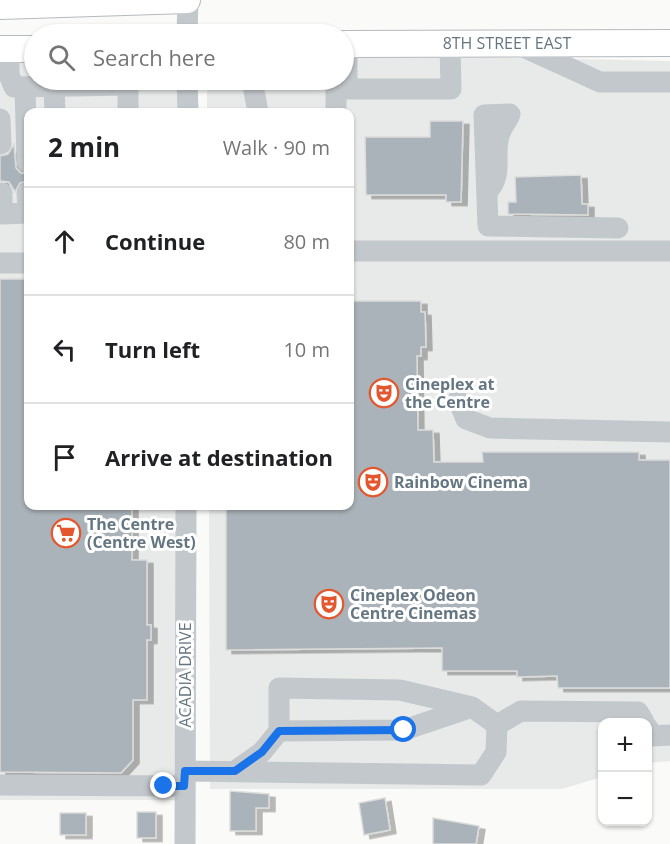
<!DOCTYPE html>
<html lang="en">
<head>
<meta charset="utf-8">
<style>
	body { margin:0; font-family:"Open Sans",sans-serif; background:#f6f6f6; color:#202124 }
	.controls { position:absolute; right:18px; bottom:18px; display:grid; overflow:hidden; border-radius:12px; box-shadow:0 2px 4px #0004 }
	.controls button { width:54px; height:54px; display:grid; place-items:center; padding:0; border:0; border-bottom:2px solid #e0e0e0; background:#fff; color:#202124; font:30px sans-serif }
	.stop { position:absolute; width:18px; height:18px; margin:-14px; border:4px solid #1a73e8; border-radius:50%; background:#fff }
	.stop.end { background:#1a73e8; border-color:#fff; box-shadow:0 2px 6px #0008 }
	.list { margin:0; padding:0; list-style:none }
	h2 { display:flex; justify-content:space-between; align-items:center; height:78px; margin:0; padding:0 24px; font-size:26px }
	h2 small { font-size:20px; font-weight:400; color:#757577 }
	.list li { display:grid; grid-template-columns:39px 1fr auto; gap:18px; align-items:center; box-sizing:border-box; height:108px; padding:0 24px; border-top:2px solid #e0e0e0 }
	.list b { display:block; font-size:22px; white-space:nowrap }
	.list em { font-size:20px; font-style:normal; color:#757577 }
	.icon { flex:none; width:33px; height:33px; fill:none; stroke:currentColor; stroke-width:2; stroke-linecap:round; stroke-linejoin:round }
	.map { position:relative; flex:none; width:670px; height:844px; overflow:hidden }
	.search { position:absolute; background:#fff; box-shadow:0 2px 4px #0004; left:24px; top:24px; width:330px; height:66px; display:flex; align-items:center; gap:15px; box-sizing:border-box; padding:0 21px; border-radius:33px; color:#757577; font-size:22px }
	.panel { position:absolute; background:#fff; box-shadow:0 2px 4px #0004; left:24px; top:108px; width:330px; height:402px; border-radius:12px }
	.map>svg:first-child { display:block }
	.built { fill:#e8e9e9 }
	.building { fill:#aab3b9; stroke:#dcdcda; stroke-width:1.5; filter:url(#shadow) }
	.lines { fill:none; stroke-linecap:round; stroke-linejoin:round }
	.major-casing { stroke:#b5babe; stroke-width:28 }
	.minor { stroke:#c3c8cc; stroke-width:21 }
	.major { stroke:#fff; stroke-width:26 }
	.route { stroke:#1a73e8; stroke-width:8 }
	.labels { text-anchor:middle; stroke-width:6; stroke-linejoin:round; paint-order:stroke }
	.street-label { font-size:16px; fill:#657683; stroke:#fff }
	.poi-label { font-size:16px; font-weight:bold; fill:#657683; stroke:#fff; text-anchor:start }
</style>
</head>
<body>
<div class="map">
<svg width="670" height="844" viewBox="0 0 670 844">
	<defs>
		<filter id="shadow"><feDropShadow dx="6" dy="3.5" stdDeviation="0" flood-color="#0004"/></filter>
	</defs>
	<rect width="100%" height="100%" fill="#fafaf8"/>
	<!-- built -->
	<path class="built" d="M 0,49 L 34,49 L 34,80 L 187,80 L 188,112 L 28,112 L 28,506 L 186,506 L 184,800 L 0,800 Z
		M 344,54 L 670,61 L 670,761 L 648,763 L 648,722 L 602,722 L 602,777 L 562,789 L 210,789 L 209,506 L 350,506 L 350,112 L 207,112 L 207,80 L 344,80 Z"/>
	<!-- building -->
	<path class="building" d="M 430,121 L 463,121 L 461,202 L 446,202 L 446,195 L 366,195 L 365,137 L 430,137 Z
		M 14,144 L 16,168 L 21,173 L 28,174 L 28,181 L 20,183 L 15,192 L 9,182 L 0,181 L 0,156 L 8,154 Z
		M 581,175 L 582,204 L 588,204 L 588,215 L 508,214 L 508,202 L 516,202 L 515,177 Z
		M 0,279 L 28,279 L 28,506 L 132,506 L 132,560 L 147,560 L 147,625 L 151,625 L 151,640 L 147,640 L 147,700 L 133,700 L 133,760 L 121,773 L 0,772 Z
		M 350,301 L 421,301 L 421,312 L 425,312 L 426,347 L 421,347 L 421,356 L 417,356 L 418,430 L 433,430 L 434,462 L 483,462 L 482,452 L 639,452 L 639,460 L 670,460 L 670,688 L 558,688 L 557,676 L 517,677 L 517,671 L 442,671 L 442,648 L 226,650 L 226,506 L 350,506 Z
		M 230,791 L 269,794 L 269,808 L 256,808 L 256,831 L 230,831 Z
		M 385,798 L 390,830 L 364,835 L 359,803 Z
		M 137,812 L 156,812 L 156,838 L 137,838 Z
		M 60,813 L 86,813 L 86,835 L 60,835 Z
		M 433,818 L 479,826 L 476,844 L 433,844 Z"/>
	<g class="lines">
		<!-- major casing -->
		<g class="major-casing">
			<path id="major" d="M 0,6 L 187,0
				M 344,44 L 670,43
				M 0,49 L 34,49"/>
		</g>
		<!-- minor -->
		<path class="minor" d="M 187,34 L 188,0
			M 347,44 L 347,89
			M 519,45 L 600,82 L 670,82
			M 9,49 L 9,75 L 14,87 L 128,85 L 128,112
			M 187,80 L 188,112
			M 252,80 L 258,112
			M 54,86 L 55,112
			M 25,87 L 27,162
			M 336,112 L 336,89 L 451,89 L 450,44
			M 0,119 L 1,144
			M 487,192 C 504,174 493,157 499,136 C 501,128 507,122 510,114 L 484,115 L 488,226 L 618,228
			M 2,193 L 2,214 L 28,213
			M 27,193 L 28,213
			M 350,251 L 670,251
			M 0,263 L 28,263
			M 458,400 L 466,419 L 490,428 L 670,432
			M 497,725 L 521,711 L 638,712 L 644,722
			M 648,728 L 652,736 L 670,735
			M 279,731 L 404,730 L 472,707
			M 185,771 L 481,775 L 496,752 L 497,725
			M 235,771 L 262,752 L 279,731 L 279,688 L 400,690 L 472,707 L 497,725
			M 0,785 L 184,786
			M 185,844 L 186,506"/>
		<!-- major -->
		<use href="#major" class="major"/>
	</g>
	<g class="lines">
		<!-- route -->
		<path class="route" d="M 164,786 L 184,786 L 185,771 L 235,771 L 262,752 L 279,731 L 404,730"/>
	</g>
	<!-- icons -->
	<defs>
		<g id="theatre-ring" transform="scale(1.5)"><circle r="9.5" fill="#fff" stroke="#e4572e" stroke-width="1.5"/><path d="M-5-5.5Q0-4 5-5.5V0Q5 5 0 6Q-5 5-5 0ZM-3.3-2.5H-1v1.5H-3.3ZM1-2.5H3.3v1.5H1ZM-2.8 1Q0 5.5 2.8 1Z" fill="#e4572e"/></g>
		<g id="supermarket-ring" transform="scale(1.5)"><circle r="9.5" fill="#fff" stroke="#e4572e" stroke-width="1.5"/><path d="M-6-5.5h2.5l.6 2H6L4.5 2H-2.5L-4.4-4H-6ZM-1.5 3.2a1.3 1.3 0 1 0 .1 0ZM3 3.2a1.3 1.3 0 1 0 .1 0Z" fill="#e4572e"/></g>
	</defs>
	<g fill-rule="evenodd">
		<use href="#theatre-ring" x="384" y="393"/>
		<use href="#theatre-ring" x="373" y="482"/>
		<use href="#supermarket-ring" x="66" y="533"/>
		<use href="#theatre-ring" x="329" y="604"/>
	</g>
	<g class="labels">
		<!-- street labels -->
		<g class="street-label">
			<text x="507" y="49">8TH STREET EAST</text>
			<text transform="translate(185 675) rotate(-90)" y="6">ACADIA DRIVE</text>
		</g>
		<!-- poi labels -->
		<g class="poi-label">
			<text x="405" y="390">Cineplex at<tspan x="405" dy="18">the Centre</tspan></text>
			<text x="394" y="488">Rainbow Cinema</text>
			<text x="87" y="530">The Centre<tspan x="87" dy="18">(Centre West)</tspan></text>
			<text x="350" y="601">Cineplex Odeon<tspan x="350" dy="18">Centre Cinemas</tspan></text>
		</g>
	</g>
</svg>
<div class="controls">
<button>+</button>
<button>−</button>
</div>
<div class="stop" style="left:404px;top:730px"></div>
<div class="stop end" style="left:164px;top:786px"></div>
<div class="search"><svg class="icon" aria-label="search" viewBox="0 0 24 24"><circle cx="10" cy="10" r="6"/><path d="M15 15l6 6"/></svg>Search here</div>
<section class="panel">
<h2>2 min<small>Walk · 90 m</small></h2>
<ul class="list">
<li><svg class="icon" aria-label="ahead" viewBox="0 0 24 24"><path d="M12 20V5M6 11l6-6 6 6"/></svg><div><b>Continue</b></div><em>80 m</em></li>
<li><svg class="icon" aria-label="left" viewBox="0 0 24 24"><path d="M17 20v-9H6M10 6l-5 5 5 5"/></svg><div><b>Turn left</b></div><em>10 m</em></li>
<li><svg class="icon" aria-label="arrive" viewBox="0 0 24 24"><path d="M6 21V4h12l-3 4 3 4H6"/></svg><div><b>Arrive at destination</b></div></li>
</ul>
</section>
</div>
</body>
</html>
